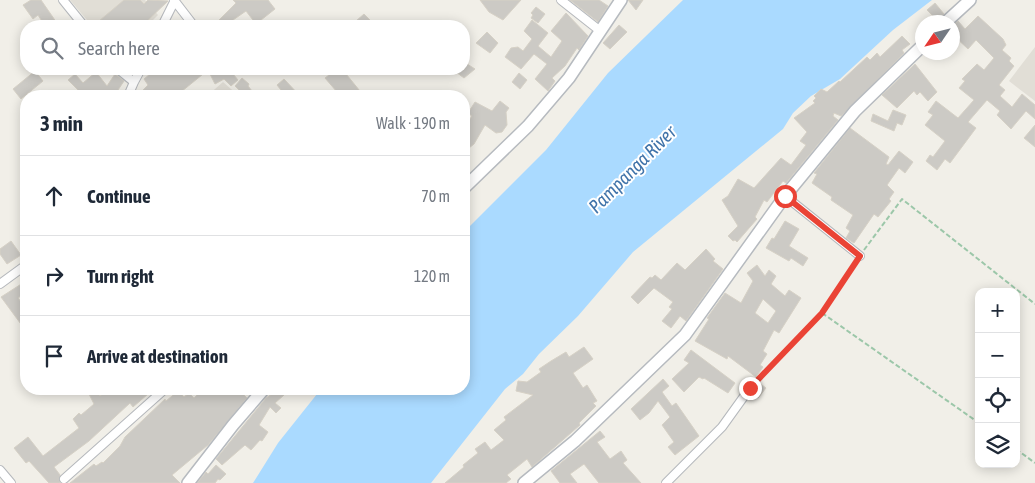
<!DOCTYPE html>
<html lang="en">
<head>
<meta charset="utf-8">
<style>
	body { margin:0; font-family:"Asap Condensed",sans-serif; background:#f2f2f3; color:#1f2937 }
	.controls { position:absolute; right:15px; bottom:15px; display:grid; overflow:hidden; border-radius:10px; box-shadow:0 2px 12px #0003 }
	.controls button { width:45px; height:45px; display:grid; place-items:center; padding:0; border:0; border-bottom:1px solid #e0e1e3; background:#fff; color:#1f2937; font:25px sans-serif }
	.compass { position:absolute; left:915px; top:15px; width:45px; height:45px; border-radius:50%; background:#fff; box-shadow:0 2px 12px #0003; rotate:235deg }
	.stop { position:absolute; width:15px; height:15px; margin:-11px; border:4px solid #ea4335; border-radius:50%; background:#fff }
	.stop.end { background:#ea4335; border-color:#fff; box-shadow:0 1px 5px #0008 }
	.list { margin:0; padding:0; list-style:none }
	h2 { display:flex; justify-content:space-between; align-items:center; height:65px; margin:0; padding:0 20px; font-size:21px }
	h2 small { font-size:16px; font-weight:400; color:#747a83 }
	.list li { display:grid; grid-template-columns:32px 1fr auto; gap:15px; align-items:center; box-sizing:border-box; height:80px; padding:0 20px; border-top:1px solid #e0e1e3 }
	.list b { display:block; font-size:19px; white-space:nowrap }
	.list em { font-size:16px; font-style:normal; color:#747a83 }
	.icon { flex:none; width:28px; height:28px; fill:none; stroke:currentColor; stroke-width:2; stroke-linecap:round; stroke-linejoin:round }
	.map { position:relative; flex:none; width:1035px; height:483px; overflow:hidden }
	.search { position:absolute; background:#fff; box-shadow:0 2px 12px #0003; left:20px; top:20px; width:450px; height:55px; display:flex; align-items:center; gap:12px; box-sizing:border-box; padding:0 18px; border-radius:20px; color:#747a83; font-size:19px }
	.panel { position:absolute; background:#fff; box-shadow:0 2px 12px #0003; left:20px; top:90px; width:450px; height:305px; border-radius:20px }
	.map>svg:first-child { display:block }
	.education { fill:#e1ded6 }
	.water { fill:#aadaff }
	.building { fill:#cccac5; stroke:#d6d1c6; fill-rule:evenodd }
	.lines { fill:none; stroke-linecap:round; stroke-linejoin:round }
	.street-casing { stroke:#b5b8bc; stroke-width:10 }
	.secondary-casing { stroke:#b6babf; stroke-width:14 }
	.path { stroke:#9cc7a9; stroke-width:2; stroke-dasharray:5 2.5; stroke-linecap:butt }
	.street { stroke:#fff; stroke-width:8 }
	.secondary { stroke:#fff; stroke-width:11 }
	.route { stroke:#ea4335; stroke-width:6 }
	.labels { text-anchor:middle; stroke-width:4; stroke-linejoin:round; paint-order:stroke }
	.water-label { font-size:19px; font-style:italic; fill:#4174aa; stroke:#fff }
</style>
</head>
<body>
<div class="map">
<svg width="1035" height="483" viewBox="0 0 1035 483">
	<rect width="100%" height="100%" fill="#f1efe8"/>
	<!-- education -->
	<path class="education" d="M 70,0 L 145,0 L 158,15 L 147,26 L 92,26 Z
		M 1035,47 L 1035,101 L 1009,81 Z
		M 223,82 L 239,96 L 207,96 Z"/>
	<!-- water -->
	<path class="water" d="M 683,0 L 932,0 L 893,30 L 840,79 L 811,96 L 793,113 L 783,129 L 633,252 L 578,316 L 539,354 L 523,374 L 505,389 L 431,483 L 253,483 L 278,443 L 321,389 L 464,389 L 464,232 L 546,150 L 608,73 Z"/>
	<!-- building -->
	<path class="building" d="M 31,0 L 41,0 L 59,26 L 45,26 L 38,15 L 33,19 L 23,5 Z
		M 124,0 L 140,0 L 144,4 L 148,0 L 168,1 L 146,22 L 150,26 L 93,26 Z
		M 233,0 L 268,0 L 275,9 L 256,24 L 246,11 L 233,20 L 234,22 L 229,26 L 213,26 L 236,3 Z
		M 480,0 L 521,0 L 503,20 L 489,12 Z
		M 570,0 L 599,0 L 608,6 L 598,22 Z
		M 628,0 L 643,0 L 636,10 Z
		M 935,3 L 944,14 L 939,22 L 927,10 Z
		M 536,7 L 545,14 L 538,23 L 531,18 L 533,15 L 531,13 Z
		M 566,13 L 588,36 L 579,50 L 577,48 L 565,66 L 552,78 L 555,81 L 548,91 L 535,79 L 547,64 L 534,54 L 521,69 L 505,57 L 511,48 L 518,47 L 523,51 L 532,39 L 524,31 L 532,20 L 548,33 L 538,46 L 551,57 L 562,41 L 551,31 Z
		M 364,14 L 370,20 L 360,26 L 356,21 Z
		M 978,16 L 1003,39 L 1006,45 L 1002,50 L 1011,58 L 1009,61 L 1014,66 L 999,85 L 1005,90 L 1000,96 L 1012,107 L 1022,94 L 1035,105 L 1035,119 L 1026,111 L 1011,129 L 997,115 L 1000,111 L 987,100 L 968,122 L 976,128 L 950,163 L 945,159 L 937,170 L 926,161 L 930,155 L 933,157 L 945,141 L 925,125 L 933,115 L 928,112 L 936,101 L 958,118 L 974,100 L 959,88 L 965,81 L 962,79 L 977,64 L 984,70 L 994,58 L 976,40 L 968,49 L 952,34 L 952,26 L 958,21 L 965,29 Z
		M 619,25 L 627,32 L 610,49 L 603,43 Z
		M 487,32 L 498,43 L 490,53 L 476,43 Z
		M 902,36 L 910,44 L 902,50 L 904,53 L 841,116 L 834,113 L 833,116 L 838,120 L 786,183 L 783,181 L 767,202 L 764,200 L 755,217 L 757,219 L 737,242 L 735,240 L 733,241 L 728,236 L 738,226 L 722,200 L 728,196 L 738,179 L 754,188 L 781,158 L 791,165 L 806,145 L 800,141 L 807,132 L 794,118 L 815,103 L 813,101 L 816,98 L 814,96 L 821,89 L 827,92 L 839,81 L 840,82 L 867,57 L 870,60 L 877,53 L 880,57 Z
		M 464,62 L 475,69 L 464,78 L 452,69 L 464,69 Z
		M 915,64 L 937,92 L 928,101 L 920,92 L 917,95 L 914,91 L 897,108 L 882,95 Z
		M 156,69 L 229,69 L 238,80 L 231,86 L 224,79 L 215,84 L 208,70 L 176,96 L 137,96 L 148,85 L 144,79 Z
		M 330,69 L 342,69 L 364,96 L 331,96 L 337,92 L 325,78 L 333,72 Z
		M 35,71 L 43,81 L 21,99 L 13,89 Z
		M 96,72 L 107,86 L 115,74 L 124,81 L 118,90 L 123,93 L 122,96 L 84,96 L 68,80 L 75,74 L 83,83 Z
		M 519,73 L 527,80 L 520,89 L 512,82 Z
		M 242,78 L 249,84 L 248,86 L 256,96 L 245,96 L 235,86 Z
		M 284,79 L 300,96 L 275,96 L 281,90 L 277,85 Z
		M 500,101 L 509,108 L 506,112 L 507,125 L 502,132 L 496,133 L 485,125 L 474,144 L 464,152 L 464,128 L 472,116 L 468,113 L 475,102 L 492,111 Z
		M 893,110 L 906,115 L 902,125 L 897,123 L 894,131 L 871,121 L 873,114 L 888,121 Z
		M 1035,125 L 1035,147 L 1024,138 Z
		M 850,128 L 889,157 L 886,164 L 888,165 L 899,151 L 913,162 L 905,173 L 899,168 L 887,185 L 894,192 L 889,199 L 891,201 L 878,217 L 874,214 L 854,243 L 846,238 L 850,231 L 846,228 L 853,215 L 831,200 L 832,197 L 812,183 L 817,174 L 814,173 Z
		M 785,221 L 799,229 L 789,246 L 808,258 L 803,266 L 791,258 L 789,261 L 766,248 L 772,238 L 774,239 Z
		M 11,241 L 21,255 L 7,264 L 0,254 L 0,249 Z
		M 706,249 L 715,259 L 713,261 L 723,269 L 686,321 L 680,316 L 671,328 L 662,321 L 672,309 L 669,307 L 673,302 L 654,288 L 638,304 L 631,297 L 650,277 L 652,278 L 655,275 L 661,280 L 677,263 L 685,270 Z
		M 757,265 L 765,276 L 769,270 L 776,276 L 771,284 L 785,296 L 789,290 L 801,298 L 779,333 L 774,330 L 763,351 L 767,354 L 760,365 L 763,367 L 756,377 L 728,356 L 727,359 L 695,341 L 709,319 L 707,318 L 725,293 L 741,303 L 753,281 L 747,273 ZM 763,299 L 776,311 L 768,323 L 755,313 Z
		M 26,281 L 26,292 L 18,298 L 26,308 L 23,310 L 26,314 L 26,331 L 1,297 Z
		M 584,347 L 593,359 L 573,373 L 583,388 L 587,385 L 597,401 L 593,403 L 596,406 L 579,423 L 580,425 L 532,467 L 527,459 L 507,475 L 511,479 L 506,483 L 445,483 L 464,467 L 463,465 L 478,453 L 475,449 L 485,442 L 491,450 L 504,440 L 494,430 L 506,420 L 504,417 L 533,395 L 516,391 L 518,381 L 527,382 L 541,372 L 539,369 L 551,361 L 566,352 L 569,357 Z
		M 691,350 L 735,383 L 728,393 L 704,378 L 703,379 L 699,377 L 684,392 L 672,379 L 689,363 L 684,360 Z
		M 663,379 L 669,386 L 662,392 L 672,406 L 676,403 L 699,436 L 675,455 L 668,447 L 674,442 L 662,425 L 670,417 L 658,401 L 649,413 L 640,420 L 631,409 Z
		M 758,382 L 766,388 L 758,398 L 753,394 Z
		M 94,389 L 97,389 L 100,396 L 109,389 L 144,389 L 148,394 L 133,407 L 130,403 L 89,441 L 54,467 L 60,475 L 60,483 L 49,483 L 29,461 L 26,463 L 14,448 L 28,437 L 43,456 L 79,428 L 73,419 L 79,413 L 81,415 L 94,404 L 88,392 Z
		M 203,389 L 238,389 L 247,398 L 208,445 L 172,475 L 180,483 L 70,483 L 94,464 L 96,466 L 102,462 L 103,463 L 120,446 L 125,437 L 165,399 L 166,401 L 178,391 L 184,397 L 189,393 L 194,398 Z
		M 279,389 L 284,395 L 275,403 L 281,408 L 276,413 L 270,407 L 259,425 L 268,432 L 262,441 L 260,440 L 251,450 L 245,445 L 222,465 L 216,459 L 266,398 Z
		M 600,431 L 605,437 L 597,442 L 610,459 L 621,451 L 627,460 L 623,463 L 641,483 L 599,483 L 584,464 L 570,474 L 577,483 L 560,483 L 551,471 Z
		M 216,465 L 226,474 L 220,480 L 218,479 L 215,483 L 197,483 L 206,472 L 208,474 Z"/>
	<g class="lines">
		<!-- street casing -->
		<g class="street-casing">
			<path id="street" d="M 63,0 L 84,26
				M 174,0 L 194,26
				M 561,0 L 599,30
				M 162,26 L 175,0
				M 118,69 L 134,82 L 128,96
				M 134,82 L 141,69
				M 785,196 L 860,256
				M 0,284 L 26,265
				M 0,470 L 11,483
				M 64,479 L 165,389
				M 666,483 L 722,427 L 750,388"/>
		</g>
		<!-- secondary casing -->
		<g class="secondary-casing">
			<path id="secondary" d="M 946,22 L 970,0
				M 464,188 L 528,126 L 569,78 L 621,0
				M 188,483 L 233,425 L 264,389
				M 524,483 L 575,441 L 685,335 L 785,196 L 855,111 L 922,46"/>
		</g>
		<!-- path -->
		<path class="path" d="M 864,250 L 902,199 L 1035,304
			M 822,313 L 979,423
			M 755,383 L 822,313 L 856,262
			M 1016,449 L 1035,463"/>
		<!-- street -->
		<use href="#street" class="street"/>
		<!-- secondary -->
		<use href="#secondary" class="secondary"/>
	</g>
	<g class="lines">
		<!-- route -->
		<path class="route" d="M 750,388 L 822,313 L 860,256 L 785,196"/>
	</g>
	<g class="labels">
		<!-- water labels -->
		<g class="water-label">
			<text transform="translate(632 169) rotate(-45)" y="7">Pampanga River</text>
		</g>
	</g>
</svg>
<div class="controls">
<button>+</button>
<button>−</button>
<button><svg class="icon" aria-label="locate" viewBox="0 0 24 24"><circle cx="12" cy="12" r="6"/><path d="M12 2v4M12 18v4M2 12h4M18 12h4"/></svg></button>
<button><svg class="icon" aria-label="layers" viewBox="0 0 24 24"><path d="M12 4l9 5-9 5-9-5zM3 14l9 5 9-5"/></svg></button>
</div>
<svg class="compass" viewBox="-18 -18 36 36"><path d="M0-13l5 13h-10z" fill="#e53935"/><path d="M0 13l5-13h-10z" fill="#747a83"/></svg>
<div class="stop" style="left:785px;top:196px"></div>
<div class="stop end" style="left:750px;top:388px"></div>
<div class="search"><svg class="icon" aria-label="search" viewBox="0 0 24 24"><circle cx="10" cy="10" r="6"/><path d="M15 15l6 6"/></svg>Search here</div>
<section class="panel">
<h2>3 min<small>Walk · 190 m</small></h2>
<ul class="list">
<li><svg class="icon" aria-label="ahead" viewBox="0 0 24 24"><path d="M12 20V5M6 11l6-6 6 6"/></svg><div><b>Continue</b></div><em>70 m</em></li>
<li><svg class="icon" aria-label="right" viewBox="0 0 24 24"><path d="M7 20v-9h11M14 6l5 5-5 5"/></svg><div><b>Turn right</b></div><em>120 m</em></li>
<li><svg class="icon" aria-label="arrive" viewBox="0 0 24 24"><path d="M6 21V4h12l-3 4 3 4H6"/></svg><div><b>Arrive at destination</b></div></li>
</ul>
</section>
</div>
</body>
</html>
